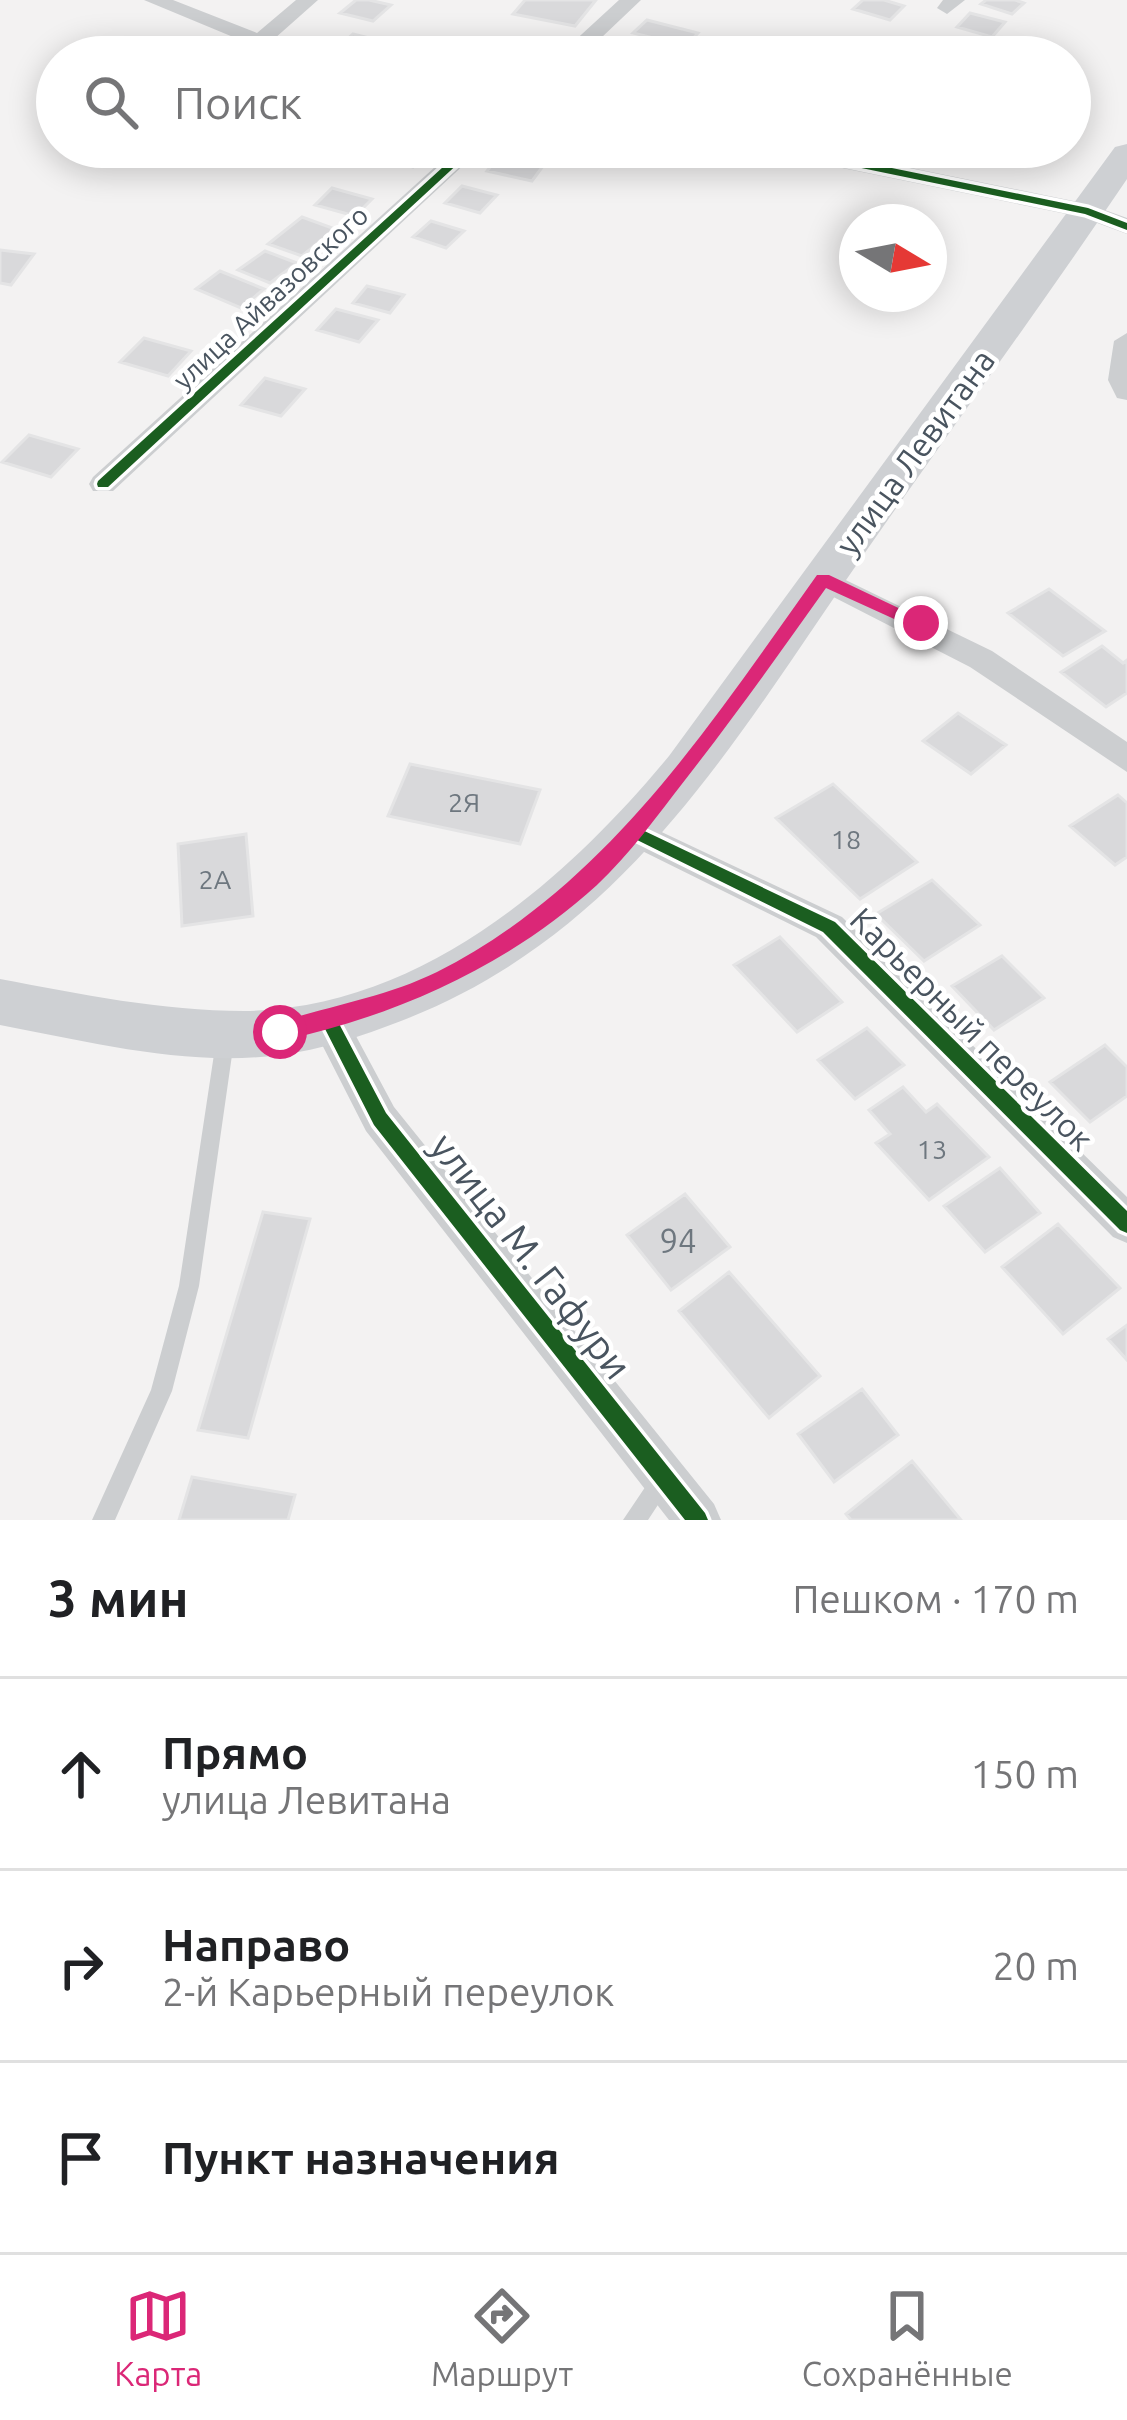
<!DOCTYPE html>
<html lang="ru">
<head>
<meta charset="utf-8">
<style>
	body { margin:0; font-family:Ubuntu,sans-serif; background:#f2f2f2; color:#202124 }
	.compass { position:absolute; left:839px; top:204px; width:108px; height:108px; border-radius:50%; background:#fff; box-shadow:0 6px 30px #0003; rotate:100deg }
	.stop { position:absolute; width:36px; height:36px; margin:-27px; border:9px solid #db2777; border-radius:50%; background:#fff }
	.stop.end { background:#db2777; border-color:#fff; box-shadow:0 3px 12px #0008 }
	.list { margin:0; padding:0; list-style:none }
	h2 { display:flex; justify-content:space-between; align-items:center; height:156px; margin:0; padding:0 48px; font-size:51px }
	h2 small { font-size:39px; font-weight:400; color:#757577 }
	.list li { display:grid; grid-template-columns:78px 1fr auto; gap:36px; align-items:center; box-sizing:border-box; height:192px; padding:0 48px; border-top:3px solid #e0e0e0 }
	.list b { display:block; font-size:45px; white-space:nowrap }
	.list p { margin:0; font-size:39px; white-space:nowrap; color:#757577 }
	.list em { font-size:39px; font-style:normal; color:#757577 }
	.icon { flex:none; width:66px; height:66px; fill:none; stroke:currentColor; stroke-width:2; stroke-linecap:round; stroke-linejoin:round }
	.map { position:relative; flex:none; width:1127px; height:1520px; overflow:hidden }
	.search { position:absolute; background:#fff; box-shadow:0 6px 30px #0003; left:36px; right:36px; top:36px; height:132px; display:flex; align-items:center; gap:30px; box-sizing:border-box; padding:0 42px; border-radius:66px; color:#757577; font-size:45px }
	.sheet { height:732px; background:#fff }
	nav { display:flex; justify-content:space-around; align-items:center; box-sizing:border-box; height:168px; border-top:3px solid #e0e0e0; background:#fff; font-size:33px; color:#757577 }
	nav a { display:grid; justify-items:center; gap:6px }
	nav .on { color:#db2777 }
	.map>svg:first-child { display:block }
	.building { fill:#d9d9db; stroke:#e4e4e5; stroke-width:3 }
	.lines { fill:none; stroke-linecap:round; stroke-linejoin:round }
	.lane { fill:#ccced0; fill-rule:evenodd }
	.street { fill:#ccced0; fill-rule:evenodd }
	.secondary { fill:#ced0d3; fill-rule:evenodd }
	.cycleway-casing { stroke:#fff; stroke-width:7 }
	.cycleway { fill:#1b5e20; fill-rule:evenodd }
	.route { fill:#db2777 }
	.labels { text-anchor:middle; stroke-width:9; stroke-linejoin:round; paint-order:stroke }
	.far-street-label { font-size:27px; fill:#49545f; stroke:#fff }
	.number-label { font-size:27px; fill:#6e777f }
	.street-label { font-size:33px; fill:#49545f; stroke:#fff }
	.near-number-label { font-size:33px; fill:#6e777f }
	.near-street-label { font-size:39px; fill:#49545f; stroke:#fff }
</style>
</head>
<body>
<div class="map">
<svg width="1127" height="1520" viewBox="0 0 1127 1520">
	<rect width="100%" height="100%" fill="#f3f2f2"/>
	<!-- building -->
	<path class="building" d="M 356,0 L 369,0 L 391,5 L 373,21 L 340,13 Z
		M 525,0 L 596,0 L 575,26 L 513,14 Z
		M 863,0 L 884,0 L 904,6 L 890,20 L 853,9 Z
		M 986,0 L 1015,0 L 1024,3 L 1012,14 L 981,4 Z
		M 970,13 L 1005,22 L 992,37 L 957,27 Z
		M 647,20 L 698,33 L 686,46 L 633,33 Z
		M 353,34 L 394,44 L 380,57 L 333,52 Z
		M 607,44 L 645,53 L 641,57 L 596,56 Z
		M 389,147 L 432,147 L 413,167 L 378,158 Z
		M 501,153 L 546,162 L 532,181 L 487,171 Z
		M 462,186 L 497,195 L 480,213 L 445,203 Z
		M 332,188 L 372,199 L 355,216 L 315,205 Z
		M 302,217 L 335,229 L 302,256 L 268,244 Z
		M 431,221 L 464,231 L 446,248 L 413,237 Z
		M 0,250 L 34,254 L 11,285 L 0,283 Z
		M 265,251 L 297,263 L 270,283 L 238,270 Z
		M 220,271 L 264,289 L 241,308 L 196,289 Z
		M 367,286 L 404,295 L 390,313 L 353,303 Z
		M 336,309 L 378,320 L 359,342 L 317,330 Z
		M 144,338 L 191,351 L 168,376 L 120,362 Z
		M 265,378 L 305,389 L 281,416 L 241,405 Z
		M 29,435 L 78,449 L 51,477 L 2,462 Z
		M 1049,589 L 1105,631 L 1063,656 L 1008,613 Z
		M 1102,646 L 1123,663 L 1127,660 L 1127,693 L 1106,707 L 1061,672 Z
		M 958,713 L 1006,745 L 971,774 L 923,741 Z
		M 410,764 L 540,790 L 520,844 L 388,816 Z
		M 833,784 L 917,862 L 860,899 L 776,818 Z
		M 1118,795 L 1127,803 L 1127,857 L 1115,865 L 1070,826 Z
		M 246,834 L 253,916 L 182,926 L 178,844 Z
		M 932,880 L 980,925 L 924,961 L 876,914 Z
		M 780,937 L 842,1002 L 797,1032 L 734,965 Z
		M 1002,956 L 1044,998 L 994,1030 L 952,986 Z
		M 867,1028 L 904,1065 L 855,1099 L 818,1060 Z
		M 1105,1045 L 1127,1067 L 1127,1096 L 1090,1122 L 1050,1082 Z
		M 903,1087 L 926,1112 L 937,1104 L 989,1157 L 929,1200 L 876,1143 L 890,1134 L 869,1110 Z
		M 1000,1168 L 1040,1213 L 985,1252 L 944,1206 Z
		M 685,1194 L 730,1247 L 671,1290 L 627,1235 Z
		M 263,1212 L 310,1219 L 248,1438 L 198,1430 Z
		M 1058,1224 L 1120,1288 L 1063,1334 L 1002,1267 Z
		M 729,1272 L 820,1376 L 769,1418 L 679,1311 Z
		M 1127,1325 L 1127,1360 L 1108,1339 Z
		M 862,1389 L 898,1435 L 834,1482 L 798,1434 Z
		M 912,1461 L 961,1520 L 851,1520 L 846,1514 Z
		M 192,1477 L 295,1495 L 288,1520 L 179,1520 Z"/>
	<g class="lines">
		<!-- lane -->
		<path class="lane" d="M 225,1033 L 232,1035 L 234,1041 L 199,1286 L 172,1391 L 115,1520 L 92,1520 L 151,1390 L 179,1286 L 216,1041 L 218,1035 Z
			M 664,1468 L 672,1471 L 675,1479 L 648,1520 L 623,1520 L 656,1471 Z"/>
		<!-- street -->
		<path class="street" d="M 144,0 L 173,0 L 257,33 L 296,0 L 318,0 L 274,39 L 325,57 L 281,57 Z
			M 619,0 L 641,0 L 581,57 L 557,57 Z
			M 943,0 L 965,0 L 947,14 L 937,8 Z
			M 457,147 L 483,147 L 113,491 L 93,491 L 89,484 L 93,477 Z
			M 762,147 L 808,147 L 1088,204 L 1127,218 L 1127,234 L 1081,217 L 774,154 Z
			M 1127,333 L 1127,400 L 1117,398 L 1108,380 L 1114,341 Z
			M 823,569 L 992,651 L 1127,742 L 1127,772 L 970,667 L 812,586 L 808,579 Z
			M 634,819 L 842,917 L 1127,1197 L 1127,1243 L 1113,1237 L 816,937 L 622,841 L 617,832 L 622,823 Z
			M 329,1005 L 342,1010 L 394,1107 L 714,1504 L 721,1520 L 669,1520 L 366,1131 L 310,1021 L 316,1010 Z"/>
		<!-- secondary -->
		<path class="secondary" d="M 1127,144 L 1127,179 C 1044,302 956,422 871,544 C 737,735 631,932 401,1021 C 362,1036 321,1050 279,1055 C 187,1067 90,1042 0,1025 L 0,979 C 80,994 162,1011 244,1011 C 419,1009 564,883 669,756 L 1115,147 Z"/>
		<!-- cycleway casing -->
		<g class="cycleway-casing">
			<path id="cycleway" d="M 465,147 L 476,147 L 108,487 L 98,487 L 97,484 L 98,481 Z
				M 769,147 L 789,147 L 1088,208 L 1127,223 L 1127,230 L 1085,214 L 774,150 Z
				M 634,826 L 835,922 L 1127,1211 L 1127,1233 L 1120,1230 L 823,932 L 629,836 L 626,832 L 629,828 Z
				M 329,1014 L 335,1016 L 386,1113 L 705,1513 L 708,1520 L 685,1520 L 374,1125 L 321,1021 L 323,1016 Z"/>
		</g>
		<!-- cycleway -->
		<use href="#cycleway" class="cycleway"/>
	</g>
	<!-- route -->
	<path class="route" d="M 817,575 L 829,575 L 930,623 L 914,628 L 826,588 C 780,653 734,717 685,780 C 657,816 630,854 597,885 C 508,966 396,1016 280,1041 L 272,1038 L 272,1025 C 326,1006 384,998 437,972 C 606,887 710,725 817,575 Z"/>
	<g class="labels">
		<!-- far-street labels -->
		<g class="far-street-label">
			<text transform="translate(271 298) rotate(-43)" y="9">улица Айвазовского</text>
		</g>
		<!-- number labels -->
		<g class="number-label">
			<text x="464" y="812">2Я</text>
			<text x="846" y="849">18</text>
			<text x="215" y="889">2А</text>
			<text x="932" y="1159">13</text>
		</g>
		<!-- street labels -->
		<g class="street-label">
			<text transform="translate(915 452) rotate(-54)" y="12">улица Левитана</text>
			<text transform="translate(972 1029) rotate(45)" y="12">Карьерный переулок</text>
		</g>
		<!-- near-number labels -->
		<g class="near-number-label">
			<text x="678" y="1253">94</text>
		</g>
		<!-- near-street labels -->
		<g class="near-street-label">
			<text transform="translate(531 1256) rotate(52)" y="14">улица М. Гафури</text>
		</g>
	</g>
</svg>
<svg class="compass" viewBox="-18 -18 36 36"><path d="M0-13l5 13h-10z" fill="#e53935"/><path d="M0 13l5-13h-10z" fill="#757577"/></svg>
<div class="stop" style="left:280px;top:1032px"></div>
<div class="stop end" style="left:921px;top:623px"></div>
<div class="search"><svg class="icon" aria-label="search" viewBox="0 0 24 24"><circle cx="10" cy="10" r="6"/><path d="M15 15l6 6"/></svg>Поиск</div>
</div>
<section class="sheet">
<h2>3 мин<small>Пешком · 170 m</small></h2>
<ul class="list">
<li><svg class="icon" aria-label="ahead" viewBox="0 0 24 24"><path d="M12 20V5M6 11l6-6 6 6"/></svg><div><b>Прямо</b><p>улица Левитана</p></div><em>150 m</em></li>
<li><svg class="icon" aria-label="right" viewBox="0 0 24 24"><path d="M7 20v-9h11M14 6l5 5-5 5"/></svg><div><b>Направо</b><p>2-й Карьерный переулок</p></div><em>20 m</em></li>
<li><svg class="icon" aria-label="arrive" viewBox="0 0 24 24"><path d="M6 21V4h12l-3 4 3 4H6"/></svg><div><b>Пункт назначения</b></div></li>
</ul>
</section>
<nav>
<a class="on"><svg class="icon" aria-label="map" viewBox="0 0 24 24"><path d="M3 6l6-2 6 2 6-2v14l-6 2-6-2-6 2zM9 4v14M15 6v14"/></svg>Карта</a>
<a><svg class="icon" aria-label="directions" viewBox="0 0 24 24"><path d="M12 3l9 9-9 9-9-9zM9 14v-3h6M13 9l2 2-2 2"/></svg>Маршрут</a>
<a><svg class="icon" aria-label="saved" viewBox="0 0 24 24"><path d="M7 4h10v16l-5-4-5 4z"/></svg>Сохранённые</a>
</nav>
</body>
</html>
